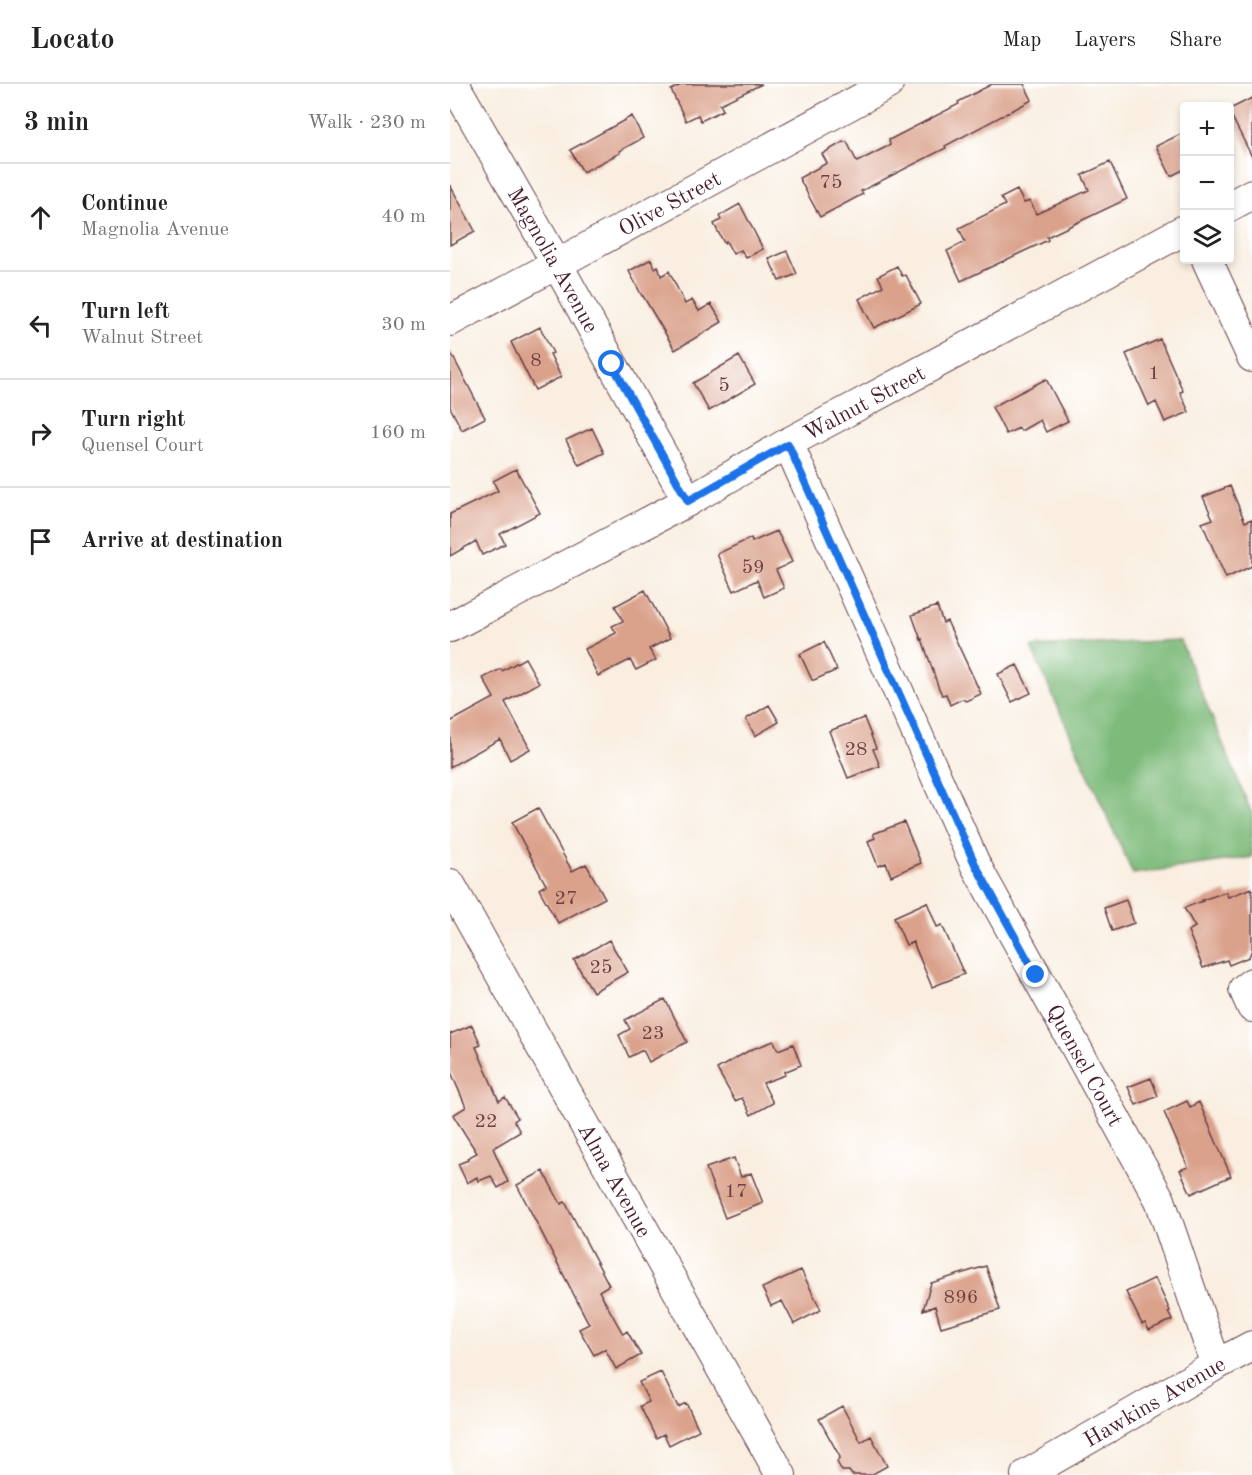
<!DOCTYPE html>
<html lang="en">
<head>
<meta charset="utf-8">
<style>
	body { margin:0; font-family:"Old Standard TT",serif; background:#f6f6f6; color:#222 }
	.controls { position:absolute; right:18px; top:18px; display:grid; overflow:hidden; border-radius:6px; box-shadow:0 3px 9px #0003 }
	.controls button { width:54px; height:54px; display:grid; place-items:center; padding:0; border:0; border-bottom:2px solid #e0e0e0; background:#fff; color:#222; font:30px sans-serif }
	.stop { position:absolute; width:18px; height:18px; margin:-14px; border:4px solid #1a73e8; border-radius:50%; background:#fff }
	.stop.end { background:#1a73e8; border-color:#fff; box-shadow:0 2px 6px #0008 }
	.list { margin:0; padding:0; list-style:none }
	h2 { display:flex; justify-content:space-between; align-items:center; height:78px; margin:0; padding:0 24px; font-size:26px }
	h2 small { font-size:20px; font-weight:400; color:#767676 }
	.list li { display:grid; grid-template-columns:39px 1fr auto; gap:18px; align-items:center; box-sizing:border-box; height:108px; padding:0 24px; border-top:2px solid #e0e0e0 }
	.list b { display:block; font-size:22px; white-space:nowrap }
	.list p { margin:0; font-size:20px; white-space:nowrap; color:#767676 }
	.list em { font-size:20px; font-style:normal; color:#767676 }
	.icon { flex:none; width:33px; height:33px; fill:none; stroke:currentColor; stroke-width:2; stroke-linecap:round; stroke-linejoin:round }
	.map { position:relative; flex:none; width:802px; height:1391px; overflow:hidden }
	header { display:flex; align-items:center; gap:36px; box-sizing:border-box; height:84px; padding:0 30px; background:#fff; border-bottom:2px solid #e0e0e0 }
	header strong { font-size:28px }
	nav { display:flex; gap:33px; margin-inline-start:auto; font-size:21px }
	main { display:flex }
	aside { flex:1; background:#fff }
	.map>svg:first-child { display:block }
	.forest { fill:#7ebb7a; stroke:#646d52; stroke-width:1.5 }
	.building { fill:#daa18b }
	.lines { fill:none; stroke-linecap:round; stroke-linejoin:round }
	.minor-casing { stroke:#643e46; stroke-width:32 }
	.minor { stroke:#fff; stroke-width:30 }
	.route { stroke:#1a73e8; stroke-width:8 }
	.labels { text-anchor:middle; stroke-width:5; stroke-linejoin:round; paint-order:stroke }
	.number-label { font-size:20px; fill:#6e4043 }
	.street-label { font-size:22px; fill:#4a1f2b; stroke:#fff }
</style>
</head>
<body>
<header>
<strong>Locato</strong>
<nav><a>Map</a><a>Layers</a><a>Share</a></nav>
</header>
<main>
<aside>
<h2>3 min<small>Walk · 230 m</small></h2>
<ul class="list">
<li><svg class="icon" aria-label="ahead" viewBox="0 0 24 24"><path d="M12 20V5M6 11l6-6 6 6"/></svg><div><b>Continue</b><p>Magnolia Avenue</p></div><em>40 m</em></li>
<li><svg class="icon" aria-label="left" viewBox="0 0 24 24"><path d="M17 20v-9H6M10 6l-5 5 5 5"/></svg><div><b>Turn left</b><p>Walnut Street</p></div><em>30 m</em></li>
<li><svg class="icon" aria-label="right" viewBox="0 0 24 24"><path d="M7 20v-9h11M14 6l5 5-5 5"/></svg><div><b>Turn right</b><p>Quensel Court</p></div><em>160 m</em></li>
<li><svg class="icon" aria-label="arrive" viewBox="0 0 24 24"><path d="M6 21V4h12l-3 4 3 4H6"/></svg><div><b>Arrive at destination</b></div></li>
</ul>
</aside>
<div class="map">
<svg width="802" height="1391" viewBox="0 0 802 1391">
	<rect width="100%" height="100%" fill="#fff"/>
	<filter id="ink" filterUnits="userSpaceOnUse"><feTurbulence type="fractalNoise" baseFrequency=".0167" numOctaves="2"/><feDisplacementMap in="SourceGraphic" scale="12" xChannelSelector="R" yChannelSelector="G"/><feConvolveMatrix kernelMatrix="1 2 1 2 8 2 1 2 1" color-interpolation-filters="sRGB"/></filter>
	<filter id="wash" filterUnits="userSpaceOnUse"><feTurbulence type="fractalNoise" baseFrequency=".008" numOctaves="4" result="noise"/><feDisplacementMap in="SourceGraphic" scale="24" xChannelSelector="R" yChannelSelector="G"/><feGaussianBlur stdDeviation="1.35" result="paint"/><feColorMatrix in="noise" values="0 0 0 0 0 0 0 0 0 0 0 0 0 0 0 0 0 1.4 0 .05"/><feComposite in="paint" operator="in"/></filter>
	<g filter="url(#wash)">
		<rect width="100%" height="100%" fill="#f9eee0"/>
		<!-- forest -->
		<path class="forest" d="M 730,556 L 802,730 L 802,773 L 683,790 L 581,563 Z"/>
		<g id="blocks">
			<!-- building -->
			<path class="building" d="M 233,0 L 312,0 L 270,20 L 273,26 L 251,37 L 248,31 L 236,37 L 221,6 Z
				M 542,0 L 574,0 L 582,16 L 495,62 L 496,64 L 411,107 L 413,110 L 370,133 L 349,94 L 377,79 L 372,70 L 393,58 L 397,58 L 407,78 L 440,61 L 439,56 L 509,20 L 508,18 Z
				M 802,14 L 802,73 L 780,29 L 780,25 Z
				M 182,32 L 193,54 L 169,67 L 170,69 L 133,88 L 120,66 Z
				M 735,48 L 735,85 L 721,92 L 706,62 Z
				M 660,78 L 677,115 L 597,153 L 598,156 L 511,197 L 497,167 L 515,158 L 509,144 L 555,121 L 551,114 L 567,106 L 574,119 L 580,117 L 586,130 L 639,106 L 632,91 Z
				M 0,101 L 25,147 L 0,161 Z
				M 290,120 L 313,165 L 296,174 L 291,166 L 283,170 L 276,157 L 274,159 L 264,140 L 271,136 L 269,132 Z
				M 337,167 L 347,190 L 329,197 L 319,175 Z
				M 201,175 L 205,184 L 208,182 L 211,192 L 219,187 L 235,220 L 242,216 L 249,227 L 261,220 L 272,238 L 225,266 L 193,212 L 192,212 L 179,187 Z
				M 447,182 L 452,192 L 456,191 L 471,220 L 424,244 L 409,215 L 433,202 L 428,192 Z
				M 90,243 L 103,269 L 100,270 L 111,293 L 85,306 L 61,258 Z
				M 710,255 L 733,307 L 730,308 L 739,328 L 715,338 L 706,318 L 699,322 L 676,270 Z
				M 0,267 L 35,334 L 12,346 L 0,323 Z
				M 289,272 L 305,300 L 259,327 L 243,299 Z
				M 596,295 L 618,337 L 596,348 L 590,336 L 571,347 L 569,344 L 556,350 L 542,323 Z
				M 142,344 L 154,369 L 129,381 L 116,356 Z
				M 66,385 L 90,429 L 50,450 L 55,460 L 32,471 L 26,457 L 0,472 L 0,430 L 48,407 L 43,397 Z
				M 780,402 L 795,438 L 802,435 L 802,482 L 776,494 L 752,439 L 763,435 L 753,413 Z
				M 327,447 L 342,478 L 326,486 L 334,504 L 314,513 L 307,496 L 284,507 L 267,470 L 301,454 L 302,458 Z
				M 195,506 L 220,554 L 199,565 L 206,576 L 186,586 L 180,576 L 148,592 L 135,565 L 166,549 L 162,542 L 173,537 L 165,522 Z
				M 487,522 L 493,539 L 497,537 L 531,610 L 516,617 L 512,615 L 500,621 L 496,610 L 492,611 L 488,602 L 472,555 L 471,556 L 462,531 Z
				M 374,558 L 387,586 L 364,596 L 362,596 L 350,570 Z
				M 75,574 L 89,599 L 55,618 L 80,665 L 60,676 L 50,655 L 0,683 L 0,638 L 44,614 L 33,594 L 51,585 L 52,587 Z
				M 567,581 L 581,609 L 562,618 L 548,590 Z
				M 319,621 L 329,638 L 305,652 L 296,635 Z
				M 414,634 L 426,664 L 423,665 L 430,682 L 398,694 L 379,647 Z
				M 88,724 L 122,787 L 136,780 L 155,814 L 108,839 L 89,805 L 96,801 L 62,738 Z
				M 454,738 L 471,779 L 441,792 L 436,779 L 428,782 L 418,757 L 425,754 L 423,750 Z
				M 802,804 L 802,865 L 799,873 L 779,881 L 777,876 L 753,884 L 738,847 L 745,843 L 734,824 L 753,817 L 752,816 L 776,808 L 778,813 Z
				M 676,816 L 684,839 L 662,847 L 654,824 Z
				M 477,818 L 487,843 L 492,841 L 514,890 L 482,903 L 463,858 L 456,861 L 444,833 Z
				M 159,856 L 178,888 L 143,908 L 124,876 Z
				M 215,915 L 237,958 L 199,978 L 193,966 L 179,973 L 169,951 L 180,945 L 175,936 Z
				M 22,941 L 31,961 L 26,963 L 49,1017 L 55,1013 L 68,1034 L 64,1037 L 70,1048 L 43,1064 L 58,1098 L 48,1104 L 41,1092 L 29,1097 L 27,1093 L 17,1099 L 8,1080 L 18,1076 L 17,1074 L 27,1069 L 3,1031 L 16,1023 L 0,986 L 0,950 Z
				M 324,957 L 328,966 L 343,960 L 351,981 L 334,988 L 335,991 L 313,999 L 323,1019 L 301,1031 L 292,1014 L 285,1017 L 267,985 L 300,966 Z
				M 701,994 L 708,1012 L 686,1021 L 678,1003 Z
				M 737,1017 L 740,1023 L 749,1018 L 781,1092 L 741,1110 L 730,1086 L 738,1083 L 714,1028 Z
				M 284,1074 L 291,1093 L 301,1089 L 313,1119 L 275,1134 L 256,1084 Z
				M 93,1087 L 111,1120 L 115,1118 L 159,1201 L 149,1207 L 173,1250 L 177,1247 L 191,1271 L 166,1285 L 155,1265 L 144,1271 L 129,1245 L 139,1240 L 67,1101 Z
				M 536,1182 L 550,1226 L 491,1243 L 485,1222 L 473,1226 L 481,1199 Z
				M 351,1186 L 371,1226 L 344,1240 L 332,1217 L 321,1222 L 312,1204 Z
				M 705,1194 L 720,1227 L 718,1228 L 722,1236 L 699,1246 L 695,1239 L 692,1240 L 676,1208 Z
				M 211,1288 L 228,1323 L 236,1319 L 249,1346 L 219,1361 L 214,1350 L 206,1354 L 190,1322 L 199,1318 L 189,1298 Z
				M 392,1322 L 411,1358 L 421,1352 L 437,1382 L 421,1391 L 402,1391 L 399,1387 L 392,1387 L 387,1378 L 390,1373 L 369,1335 Z"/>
		</g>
	</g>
	<g filter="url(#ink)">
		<use href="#blocks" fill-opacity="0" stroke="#643e46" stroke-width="1.5"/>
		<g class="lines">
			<!-- minor casing -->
			<g class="minor-casing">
				<g id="minor">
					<path id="s1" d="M 4,0 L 107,180 L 238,417"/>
					<path d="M 780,122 L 802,110"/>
					<path d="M 757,176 L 802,273"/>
					<path id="s2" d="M 0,237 L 107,180 L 438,0"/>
					<path id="s3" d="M 338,359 L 525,780 L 710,1116 L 766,1281"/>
					<path id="s4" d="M 0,543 L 238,417 L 338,359 L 734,146"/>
					<path id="s5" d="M 0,800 L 331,1391"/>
					<path d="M 802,899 L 794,905 L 802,923"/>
					<path id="s6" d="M 576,1391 L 766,1281 L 802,1262"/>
				</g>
			</g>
			<!-- minor -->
			<use href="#minor" class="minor"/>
		</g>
	</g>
	<g class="lines" filter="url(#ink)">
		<!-- route -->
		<path class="route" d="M 162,280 L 238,417 L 338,360 L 525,780 L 586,891"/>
	</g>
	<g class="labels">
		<!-- number labels -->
		<g class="number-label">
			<text x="381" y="104">75</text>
			<text x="86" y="282">8</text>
			<text x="704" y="295">1</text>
			<text x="274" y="307">5</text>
			<text x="303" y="489">59</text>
			<text x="406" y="671">28</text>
			<text x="116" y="820">27</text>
			<text x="151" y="889">25</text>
			<text x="203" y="955">23</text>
			<text x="36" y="1043">22</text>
			<text x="286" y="1113">17</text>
			<text x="511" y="1219">896</text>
		</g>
		<!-- street labels -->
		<g class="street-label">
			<text dy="8" stroke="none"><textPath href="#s2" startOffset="249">Olive Street</textPath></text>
			<text dy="8" stroke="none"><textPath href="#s1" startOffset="202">Magnolia Avenue</textPath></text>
			<text dy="8" stroke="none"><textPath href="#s4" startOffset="471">Walnut Street</textPath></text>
			<text dy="8" stroke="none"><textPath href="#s3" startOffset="690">Quensel Court</textPath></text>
			<text dy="8" stroke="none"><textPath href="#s5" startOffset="339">Alma Avenue</textPath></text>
			<text dy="8" stroke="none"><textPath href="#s6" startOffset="148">Hawkins Avenue</textPath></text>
		</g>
	</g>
</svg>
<div class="controls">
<button>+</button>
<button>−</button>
<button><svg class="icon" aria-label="layers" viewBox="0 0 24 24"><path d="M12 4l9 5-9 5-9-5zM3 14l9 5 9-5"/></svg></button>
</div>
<div class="stop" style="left:162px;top:280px"></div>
<div class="stop end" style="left:586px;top:891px"></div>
</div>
</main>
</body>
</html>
